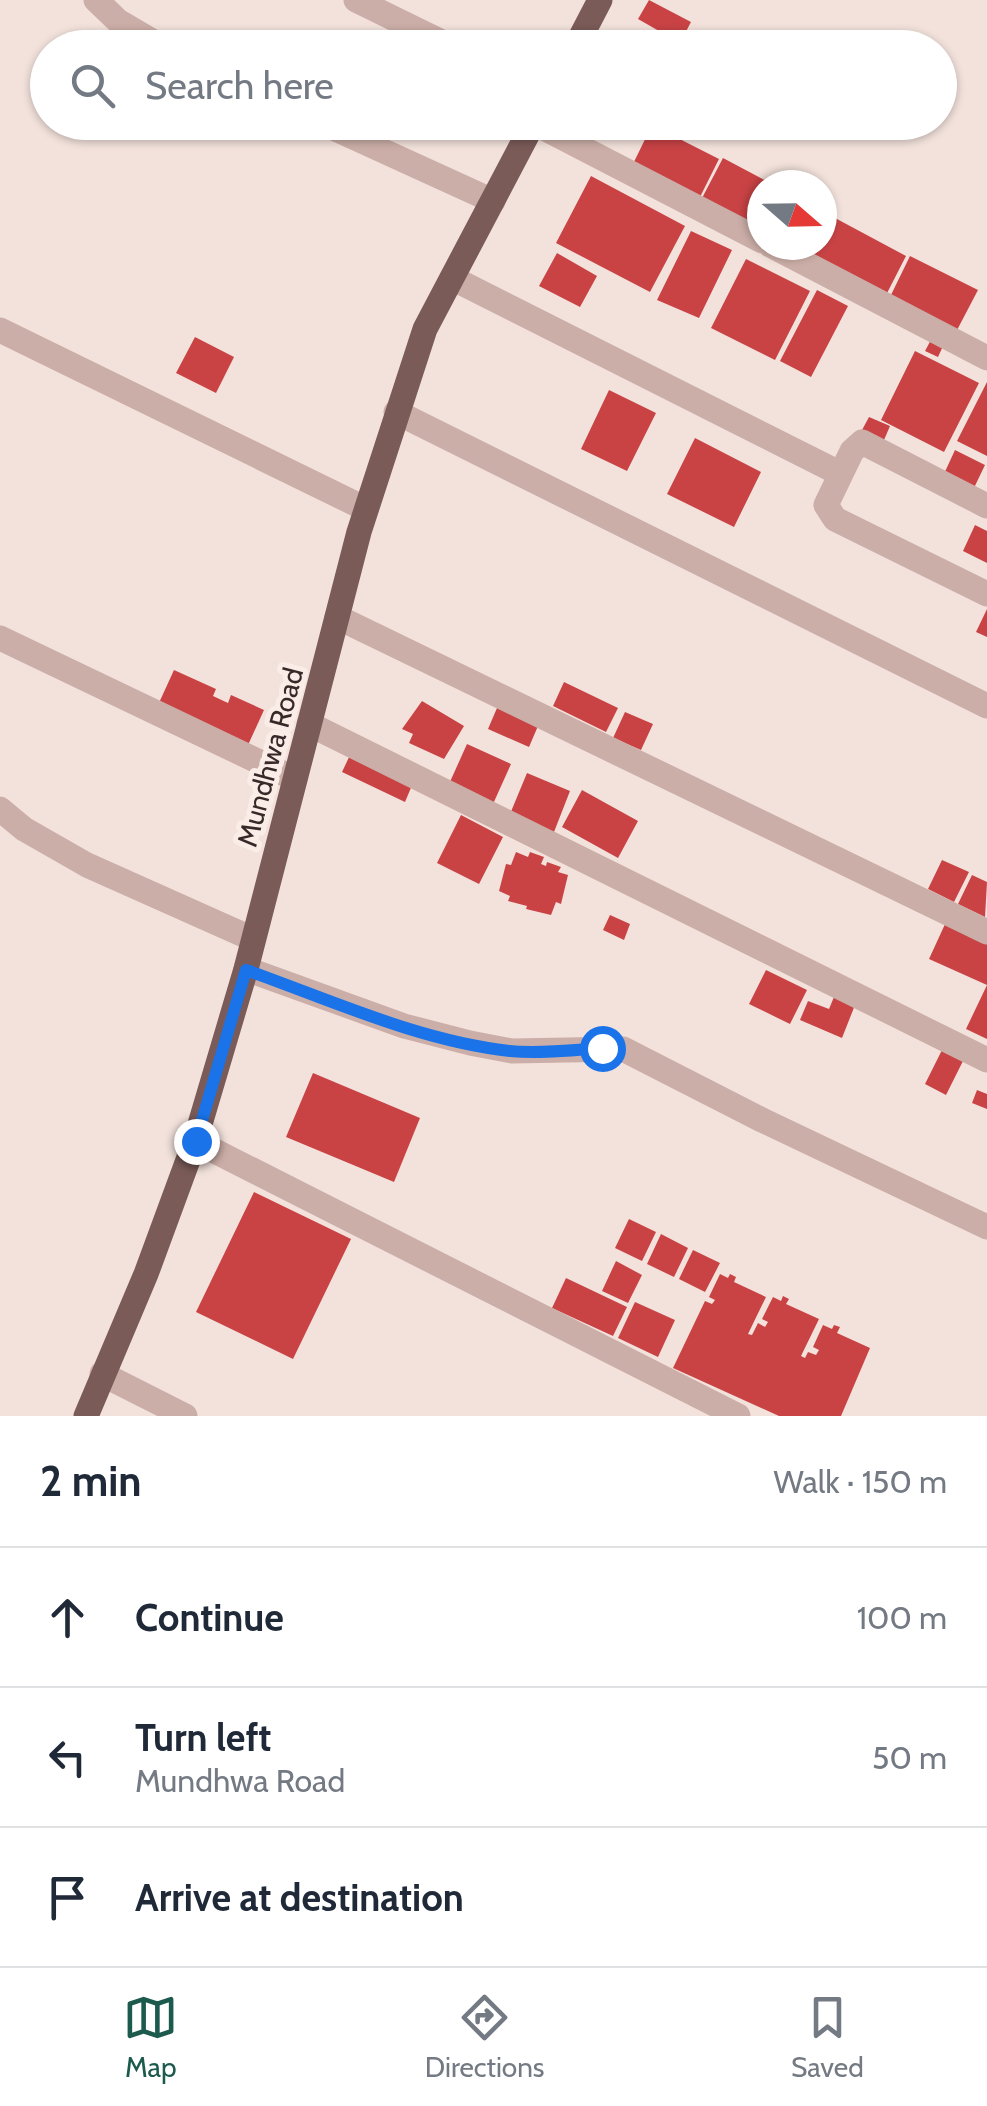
<!DOCTYPE html>
<html lang="en">
<head>
<meta charset="utf-8">
<style>
	body { margin:0; font-family:Cabin,sans-serif; background:#f2f2f3; color:#1f2937 }
	.compass { position:absolute; left:747px; top:170px; width:90px; height:90px; border-radius:50%; background:#fff; box-shadow:0 2px 8px #0004; rotate:110deg }
	.stop { position:absolute; width:30px; height:30px; margin:-22px; border:8px solid #1a73e8; border-radius:50%; background:#fff }
	.stop.end { background:#1a73e8; border-color:#fff; box-shadow:0 2px 10px #0008 }
	.list { margin:0; padding:0; list-style:none }
	h2 { display:flex; justify-content:space-between; align-items:center; height:130px; margin:0; padding:0 40px; font-size:42px }
	h2 small { font-size:32px; font-weight:400; color:#747a83 }
	.list li { display:grid; grid-template-columns:65px 1fr auto; gap:30px; align-items:center; box-sizing:border-box; height:140px; padding:0 40px; border-top:2px solid #e0e1e3 }
	.list b { display:block; font-size:38px; white-space:nowrap }
	.list p { margin:0; font-size:32px; white-space:nowrap; color:#747a83 }
	.list em { font-size:32px; font-style:normal; color:#747a83 }
	.icon { flex:none; width:55px; height:55px; fill:none; stroke:currentColor; stroke-width:2; stroke-linecap:round; stroke-linejoin:round }
	.map { position:relative; flex:none; width:987px; height:1416px; overflow:hidden }
	.search { position:absolute; background:#fff; box-shadow:0 2px 8px #0004; left:30px; right:30px; top:30px; height:110px; display:flex; align-items:center; gap:25px; box-sizing:border-box; padding:0 35px; border-radius:55px; color:#747a83; font-size:38px }
	.sheet { height:550px; background:#fff }
	nav { display:flex; justify-content:space-around; align-items:center; box-sizing:border-box; height:140px; border-top:2px solid #e0e1e3; background:#fff; font-size:28px; color:#747a83 }
	nav a { display:grid; justify-items:center; gap:5px }
	nav .on { color:#1c5a4e }
	.map>svg:first-child { display:block }
	.building { fill:#c94345 }
	.lines { fill:none; stroke-linecap:round; stroke-linejoin:round }
	.minor { stroke:#cbaea7; stroke-width:25 }
	.major { stroke:#7a5b58; stroke-width:25 }
	.route { stroke:#1a73e8; stroke-width:12 }
	.labels { text-anchor:middle; stroke-width:10; stroke-linejoin:round; paint-order:stroke }
	.street-label { font-size:28px; fill:#372928; stroke:#faede8 }
</style>
</head>
<body>
<div class="map">
<svg width="987" height="1416" viewBox="0 0 987 1416">
	<rect width="100%" height="100%" fill="#f3e2dc"/>
	<!-- building -->
	<path class="building" d="M 649,0 L 691,22 L 680,43 L 638,19 Z
		M 652,125 L 719,159 L 698,201 L 631,168 Z
		M 723,158 L 774,185 L 762,185 L 762,233 L 701,200 Z
		M 591,176 L 685,226 L 650,292 L 556,243 Z
		M 822,211 L 906,256 L 884,299 L 781,245 L 822,245 Z
		M 691,231 L 732,250 L 699,318 L 657,300 Z
		M 557,253 L 597,276 L 580,307 L 539,286 Z
		M 910,256 L 978,290 L 956,332 L 889,299 Z
		M 746,259 L 810,291 L 775,360 L 711,328 Z
		M 817,290 L 848,306 L 811,377 L 780,361 Z
		M 195,337 L 234,357 L 216,393 L 176,373 Z
		M 932,338 L 944,344 L 938,357 L 925,351 Z
		M 915,351 L 979,383 L 944,452 L 881,420 Z
		M 987,382 L 987,456 L 957,441 Z
		M 609,390 L 656,413 L 627,471 L 581,449 Z
		M 869,417 L 890,426 L 884,440 L 862,430 Z
		M 695,438 L 761,472 L 734,527 L 667,494 Z
		M 955,450 L 985,465 L 973,490 L 943,476 Z
		M 975,525 L 987,531 L 987,563 L 963,551 Z
		M 987,609 L 987,637 L 976,632 Z
		M 174,670 L 216,689 L 213,696 L 228,703 L 231,695 L 264,710 L 248,745 L 158,705 Z
		M 564,682 L 618,708 L 606,732 L 553,706 Z
		M 422,701 L 464,726 L 444,759 L 409,743 L 413,734 L 402,729 Z
		M 500,701 L 541,719 L 529,747 L 488,729 Z
		M 625,712 L 653,724 L 641,750 L 613,738 Z
		M 467,744 L 511,764 L 493,804 L 449,784 Z
		M 351,753 L 413,783 L 405,802 L 342,772 Z
		M 527,773 L 570,791 L 554,832 L 510,814 Z
		M 582,790 L 638,821 L 618,858 L 562,827 Z
		M 461,815 L 503,837 L 479,884 L 437,863 Z
		M 516,852 L 528,857 L 530,852 L 544,857 L 541,864 L 546,866 L 547,862 L 561,867 L 558,872 L 568,875 L 561,904 L 556,902 L 551,915 L 526,909 L 527,906 L 508,901 L 510,896 L 499,891 L 506,864 L 511,865 Z
		M 942,860 L 969,872 L 954,902 L 928,889 Z
		M 972,875 L 987,882 L 985,917 L 958,904 Z
		M 610,915 L 630,924 L 624,940 L 603,930 Z
		M 946,922 L 987,941 L 987,1039 L 966,1029 L 987,985 L 929,959 Z
		M 766,970 L 807,990 L 790,1024 L 749,1004 Z
		M 834,997 L 855,1005 L 842,1038 L 800,1020 L 808,1001 L 829,1009 Z
		M 942,1050 L 963,1061 L 946,1095 L 925,1084 Z
		M 313,1073 L 420,1118 L 394,1182 L 286,1137 Z
		M 977,1090 L 987,1094 L 987,1109 L 972,1103 Z
		M 254,1192 L 351,1239 L 293,1359 L 196,1312 Z
		M 629,1219 L 656,1232 L 642,1261 L 615,1248 Z
		M 661,1234 L 688,1248 L 674,1277 L 647,1264 Z
		M 693,1250 L 720,1263 L 705,1292 L 679,1279 Z
		M 616,1261 L 642,1275 L 628,1303 L 602,1291 Z
		M 720,1274 L 728,1278 L 730,1274 L 736,1277 L 734,1282 L 766,1297 L 748,1334 L 752,1335 L 758,1323 L 765,1327 L 768,1322 L 762,1319 L 773,1297 L 781,1301 L 783,1296 L 789,1299 L 786,1304 L 819,1319 L 801,1356 L 805,1358 L 808,1352 L 816,1355 L 819,1350 L 813,1347 L 823,1325 L 832,1329 L 834,1325 L 840,1327 L 837,1333 L 870,1348 L 841,1416 L 779,1416 L 673,1368 L 705,1301 L 712,1304 L 715,1300 L 709,1297 Z
		M 566,1278 L 627,1307 L 613,1336 L 552,1308 Z
		M 635,1302 L 675,1320 L 658,1357 L 618,1338 Z"/>
	<g class="lines">
		<!-- minor -->
		<path class="minor" d="M 96,0 L 118,21 L 164,48
			M 356,0 L 454,48
			M 320,122 L 493,201
			M 534,123 L 762,241
			M 770,245 L 987,358
			M 452,278 L 839,473
			M 0,330 L 366,509
			M 396,412 L 987,706
			M 987,506 L 862,442 L 852,451 L 826,505 L 835,519 L 987,594
			M 337,617 L 987,932
			M 0,638 L 295,779
			M 309,724 L 987,1060
			M 0,809 L 24,829 L 87,865 L 253,939
			M 246,969 L 404,1026 L 470,1043 L 512,1051 L 623,1049 L 762,1120 L 987,1227
			M 195,1141 L 738,1416
			M 102,1374 L 185,1416"/>
		<!-- major -->
		<path class="major" d="M 575,48 L 600,0
			M 86,1416 L 146,1274 L 195,1141 L 246,969 L 359,532 L 425,329 L 534,122"/>
	</g>
	<g class="lines">
		<!-- route -->
		<path class="route" d="M 196,1141 L 246,970 C 331,1000 419,1041 510,1051 C 540,1054 572,1050 602,1048"/>
	</g>
	<g class="labels">
		<!-- street labels -->
		<g class="street-label">
			<text transform="translate(270 757) rotate(-75)" y="10">Mundhwa Road</text>
		</g>
	</g>
</svg>
<svg class="compass" viewBox="-18 -18 36 36"><path d="M0-13l5 13h-10z" fill="#e53935"/><path d="M0 13l5-13h-10z" fill="#747a83"/></svg>
<div class="stop" style="left:602px;top:1048px"></div>
<div class="stop end" style="left:196px;top:1141px"></div>
<div class="search"><svg class="icon" aria-label="search" viewBox="0 0 24 24"><circle cx="10" cy="10" r="6"/><path d="M15 15l6 6"/></svg>Search here</div>
</div>
<section class="sheet">
<h2>2 min<small>Walk · 150 m</small></h2>
<ul class="list">
<li><svg class="icon" aria-label="ahead" viewBox="0 0 24 24"><path d="M12 20V5M6 11l6-6 6 6"/></svg><div><b>Continue</b></div><em>100 m</em></li>
<li><svg class="icon" aria-label="left" viewBox="0 0 24 24"><path d="M17 20v-9H6M10 6l-5 5 5 5"/></svg><div><b>Turn left</b><p>Mundhwa Road</p></div><em>50 m</em></li>
<li><svg class="icon" aria-label="arrive" viewBox="0 0 24 24"><path d="M6 21V4h12l-3 4 3 4H6"/></svg><div><b>Arrive at destination</b></div></li>
</ul>
</section>
<nav>
<a class="on"><svg class="icon" aria-label="map" viewBox="0 0 24 24"><path d="M3 6l6-2 6 2 6-2v14l-6 2-6-2-6 2zM9 4v14M15 6v14"/></svg>Map</a>
<a><svg class="icon" aria-label="directions" viewBox="0 0 24 24"><path d="M12 3l9 9-9 9-9-9zM9 14v-3h6M13 9l2 2-2 2"/></svg>Directions</a>
<a><svg class="icon" aria-label="saved" viewBox="0 0 24 24"><path d="M7 4h10v16l-5-4-5 4z"/></svg>Saved</a>
</nav>
</body>
</html>
